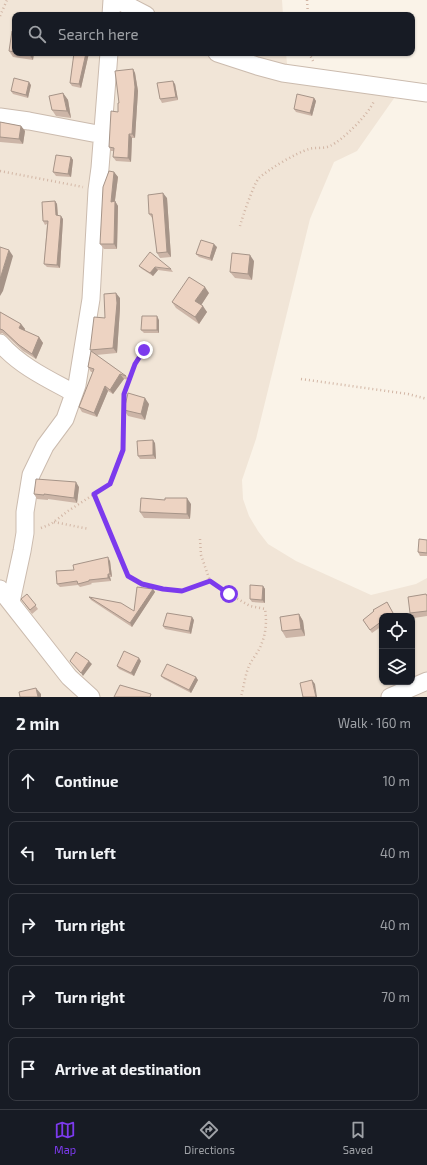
<!DOCTYPE html>
<html lang="en">
<head>
<meta charset="utf-8">
<style>
	body { margin:0; font-family:"Exo 2",sans-serif; background:#242831; color:#f1f3f6 }
	.controls { position:absolute; right:12px; bottom:12px; display:grid; overflow:hidden; border-radius:8px; box-shadow:0 1px 3px #0004 }
	.controls button { width:36px; height:36px; display:grid; place-items:center; padding:0; border:0; border-bottom:1px solid #363941; background:#171b24; color:#f1f3f6; font:20px sans-serif }
	.stop { position:absolute; width:12px; height:12px; margin:-9px; border:3px solid #7c3aed; border-radius:50%; background:#fff }
	.stop.end { background:#7c3aed; border-color:#fff; box-shadow:0 1px 4px #0008 }
	.list { margin:0; padding:0; list-style:none }
	h2 { display:flex; justify-content:space-between; align-items:center; height:52px; margin:0; padding:0 16px; font-size:17px }
	h2 small { font-size:13px; font-weight:400; color:#9ea1a6 }
	.list li { display:grid; grid-template-columns:26px 1fr auto; gap:12px; align-items:center; box-sizing:border-box; height:64px; margin:0 8px 8px; padding:0 8px; border:1px solid #363941; border-radius:8px }
	.list b { display:block; font-size:15px; white-space:nowrap }
	.list em { font-size:13px; font-style:normal; color:#9ea1a6 }
	.icon { flex:none; width:22px; height:22px; fill:none; stroke:currentColor; stroke-width:2; stroke-linecap:round; stroke-linejoin:round }
	.map { position:relative; flex:none; width:427px; height:697px; overflow:hidden }
	.search { position:absolute; background:#171b24; box-shadow:0 1px 3px #0004; left:12px; right:12px; top:12px; height:44px; display:flex; align-items:center; gap:10px; box-sizing:border-box; padding:0 14px; border-radius:8px; color:#9ea1a6; font-size:15px }
	.sheet { height:412px; background:#171b24 }
	nav { display:flex; justify-content:space-around; align-items:center; box-sizing:border-box; height:56px; border-top:1px solid #363941; background:#171b24; font-size:11px; color:#9ea1a6 }
	nav a { display:grid; justify-items:center; gap:2px }
	nav .on { color:#7c3aed }
	.map>svg:first-child { display:block }
	.residential { fill:#f1e5d7; fill-rule:evenodd }
	.lines { fill:none; stroke-linecap:round; stroke-linejoin:round }
	.minor-casing { stroke:#cbbbae; stroke-width:19 }
	.path { stroke:#d2b6a5; stroke-width:2.5; stroke-dasharray:1 3; stroke-linecap:butt }
	.minor { stroke:#fff; stroke-width:17 }
	.wall { fill:#ccb5a7 }
	.shaded-wall { fill:#a69488 }
	.building { fill:#edd3c2; stroke:#a69488 }
	.route { stroke:#7c3aed; stroke-width:5 }
</style>
</head>
<body>
<div class="map">
<svg width="427" height="697" viewBox="0 0 427 697">
	<rect width="100%" height="100%" fill="#faf3e8"/>
	<!-- residential -->
	<path class="residential" d="M 0,0 L 282,0 L 283,15 L 15,15 L 15,53 L 286,53 L 288,75 L 397,94 L 357,151 L 334,162 L 310,219 L 256,439 L 242,480 L 243,499 L 249,516 L 258,531 L 268,544 L 296,561 L 371,595 L 416,584 L 427,578 L 427,697 L 0,697 ZM 382,616 L 412,616 L 412,682 L 382,682 Z"/>
	<g class="lines">
		<!-- minor casing -->
		<g class="minor-casing">
			<path id="minor" d="M 117,0 L 146,15
				M 111,15 L 112,0
				M 217,53 L 257,66 L 283,73 L 427,93
				M 0,117 L 29,121 L 103,135
				M 0,343 C 20,366 48,379 74,393
				M 0,589 L 69,677 L 91,697
				M 11,602 L 22,551 L 25,533 L 25,512 L 31,475 L 45,446 L 65,419 L 77,385 L 91,299 L 97,190 L 100,168 L 109,53
				M 390,697 L 427,681"/>
		</g>
		<!-- path -->
		<path class="path" d="M 307,0 L 308,15
			M 0,16 L 7,0
			M 309,53 L 313,61
			M 0,171 L 83,187
			M 240,226 C 242,218 254,183 259,178 C 269,169 296,153 309,149 C 316,147 323,149 330,146 C 343,140 368,115 374,101
			M 301,379 L 408,394 L 427,399
			M 94,494 L 128,576 L 142,584 L 163,589 L 182,591 L 210,581
			M 54,522 L 89,529
			M 41,528 L 51,524 L 68,511 L 110,484 L 123,450 L 124,394 L 135,364 L 145,350
			M 200,539 L 201,555 L 210,581 L 229,594 L 250,606 L 265,609 C 267,621 266,634 261,645 C 259,651 253,658 250,664 C 245,674 244,686 241,697"/>
		<!-- minor -->
		<use href="#minor" class="minor"/>
	</g>
	<!-- wall -->
	<path class="wall" d="M 15,32 L 15,53 L 34,53 L 33,60 L 13,57 L 9,51 Z
		M 74,53 L 89,53 L 81,88 L 72,86 L 70,83 Z
		M 133,69 L 135,73 L 138,91 L 135,138 L 132,138 L 131,162 L 116,161 L 113,157 L 114,151 L 111,151 L 109,147 L 118,112 L 119,103 Z
		M 175,84 L 178,100 L 162,103 L 160,99 Z
		M 31,85 L 28,98 L 13,94 L 11,91 Z
		M 63,93 L 68,100 L 71,118 L 56,116 L 52,110 Z
		M 314,98 L 316,101 L 312,116 L 296,112 L 294,109 Z
		M 0,122 L 21,126 L 25,131 L 23,144 L 0,142 Z
		M 71,157 L 73,160 L 71,177 L 56,176 L 53,172 Z
		M 114,172 L 118,177 L 115,201 L 118,206 L 117,249 L 104,249 L 100,244 Z
		M 167,198 L 171,257 L 160,258 L 157,253 L 153,219 L 149,214 Z
		M 55,201 L 57,204 L 58,216 L 63,219 L 60,268 L 47,267 L 44,264 L 47,224 L 45,225 L 43,221 Z
		M 217,247 L 212,261 L 199,257 L 196,254 Z
		M 254,261 L 252,280 L 235,278 L 230,272 Z
		M 139,266 L 171,269 L 173,272 L 158,270 L 153,276 L 142,269 Z
		M 209,293 L 201,305 L 207,312 L 199,324 L 176,308 L 172,302 Z
		M 120,298 L 120,308 L 117,353 L 96,355 L 126,376 L 130,380 L 124,379 L 113,394 L 108,391 L 97,417 L 82,412 L 79,407 L 93,372 L 91,372 L 88,367 L 91,351 L 90,350 L 105,318 Z
		M 0,312 L 21,324 L 25,329 L 24,331 L 39,337 L 43,343 L 36,359 L 23,351 L 7,336 L 2,333 L 0,334 Z
		M 159,320 L 159,333 L 144,333 L 141,330 Z
		M 149,404 L 145,420 L 128,416 L 124,410 Z
		M 155,443 L 156,459 L 140,459 L 138,456 Z
		M 79,487 L 77,503 L 48,499 L 48,500 L 37,499 L 34,494 Z
		M 191,504 L 190,519 L 144,518 L 140,512 Z
		M 427,540 L 427,556 L 420,556 L 418,552 Z
		M 110,561 L 112,577 L 110,577 L 111,581 L 91,583 L 92,584 L 80,587 L 78,585 L 60,587 L 57,584 Z
		M 263,586 L 265,589 L 265,603 L 252,602 L 250,599 Z
		M 153,589 L 155,592 L 132,627 L 91,600 L 89,597 L 134,611 Z
		M 27,594 L 38,609 L 32,614 L 21,599 Z
		M 426,594 L 427,595 L 427,616 L 414,618 L 410,613 Z
		M 387,602 L 395,616 L 382,616 L 382,626 L 372,633 L 363,620 Z
		M 299,614 L 303,621 L 305,636 L 286,638 L 282,631 Z
		M 194,620 L 191,634 L 165,629 L 163,626 Z
		M 141,661 L 134,676 L 119,669 L 117,666 Z
		M 161,676 L 198,680 L 191,693 L 164,679 Z"/>
	<!-- shaded-wall -->
	<path class="shaded-wall" d="M 29,53 L 34,53 L 33,60 L 29,54 Z
		M 86,53 L 89,53 L 81,88 L 79,84 Z
		M 133,69 L 135,73 L 138,91 L 135,138 L 132,134 Z
		M 173,81 L 175,84 L 178,100 L 176,97 Z
		M 29,82 L 31,85 L 28,98 L 26,95 Z
		M 63,93 L 68,100 L 71,118 L 67,111 Z
		M 314,98 L 316,101 L 312,116 L 310,113 Z
		M 21,126 L 25,131 L 23,144 L 19,139 Z
		M 129,134 L 132,138 L 131,162 L 128,158 Z
		M 71,157 L 73,160 L 71,177 L 68,174 Z
		M 114,172 L 118,177 L 114,207 L 111,202 Z
		M 163,193 L 167,198 L 171,257 L 167,252 Z
		M 55,201 L 57,204 L 58,219 L 56,215 Z
		M 115,201 L 118,206 L 117,249 L 114,244 Z
		M 61,216 L 63,219 L 60,268 L 57,265 Z
		M 214,244 L 217,247 L 212,261 L 210,258 Z
		M 9,250 L 13,256 L 3,291 L 0,296 L 0,279 Z
		M 250,255 L 254,261 L 252,280 L 248,274 Z
		M 155,267 L 158,270 L 153,276 L 150,273 Z
		M 205,287 L 209,293 L 200,307 L 195,301 Z
		M 116,293 L 120,298 L 120,308 L 117,353 L 113,348 Z
		M 203,306 L 207,312 L 199,324 L 195,317 Z
		M 157,316 L 159,320 L 159,333 L 157,330 Z
		M 21,324 L 25,329 L 23,334 L 19,328 Z
		M 39,337 L 43,343 L 36,359 L 32,354 Z
		M 120,374 L 124,379 L 113,394 L 110,390 Z
		M 105,386 L 108,391 L 97,417 L 94,413 Z
		M 145,398 L 149,404 L 145,420 L 141,414 Z
		M 153,440 L 155,443 L 156,459 L 153,455 Z
		M 76,482 L 79,487 L 77,503 L 74,498 Z
		M 187,498 L 191,504 L 190,519 L 187,514 Z
		M 108,557 L 110,561 L 112,577 L 110,574 Z
		M 108,574 L 110,577 L 111,581 L 108,578 Z
		M 263,586 L 265,589 L 265,603 L 262,600 Z
		M 153,589 L 155,592 L 132,627 L 130,623 Z
		M 299,614 L 303,621 L 305,636 L 301,629 Z
		M 192,617 L 194,620 L 191,634 L 189,631 Z
		M 139,658 L 141,661 L 134,676 L 131,673 Z
		M 89,661 L 92,664 L 83,676 L 81,673 Z
		M 196,677 L 198,680 L 191,693 L 189,690 Z
		M 312,680 L 315,684 L 317,697 L 316,697 Z
		M 36,688 L 41,694 L 41,697 L 38,697 Z"/>
	<!-- building -->
	<path class="building" d="M 12,31 L 15,32 L 15,52 L 9,51 Z
		M 74,53 L 86,53 L 79,84 L 70,83 Z
		M 133,69 L 135,87 L 132,134 L 129,134 L 128,158 L 113,157 L 114,148 L 109,147 L 111,111 L 118,112 L 118,103 L 119,103 L 115,71 Z
		M 14,78 L 29,82 L 26,95 L 11,91 Z
		M 173,81 L 176,97 L 160,99 L 157,83 Z
		M 63,93 L 67,111 L 52,110 L 49,96 Z
		M 297,94 L 314,98 L 310,113 L 294,109 Z
		M 0,122 L 21,126 L 19,139 L 0,137 Z
		M 56,155 L 71,157 L 68,174 L 53,172 Z
		M 109,171 L 114,172 L 111,202 L 115,201 L 114,244 L 100,244 L 103,187 Z
		M 163,193 L 167,252 L 157,253 L 152,214 L 149,214 L 148,195 Z
		M 55,201 L 56,215 L 61,216 L 57,265 L 44,264 L 48,221 L 43,221 L 42,202 Z
		M 201,240 L 214,244 L 210,258 L 196,254 Z
		M 0,247 L 9,250 L 0,279 Z
		M 150,252 L 171,269 L 155,267 L 150,273 L 139,266 Z
		M 232,253 L 250,255 L 248,274 L 230,272 Z
		M 189,277 L 205,287 L 195,301 L 203,306 L 195,317 L 172,302 Z
		M 116,293 L 117,303 L 113,348 L 90,350 L 94,317 L 105,318 L 104,294 Z
		M 0,312 L 21,324 L 19,328 L 39,337 L 32,354 L 19,345 L 3,330 L 0,329 Z
		M 142,316 L 157,316 L 157,330 L 141,330 Z
		M 91,351 L 126,376 L 120,374 L 110,390 L 105,386 L 94,413 L 79,407 L 94,369 L 88,367 Z
		M 128,393 L 145,398 L 141,414 L 124,410 Z
		M 153,440 L 153,455 L 138,456 L 137,441 Z
		M 36,479 L 76,482 L 74,498 L 44,494 L 44,495 L 34,494 Z
		M 141,498 L 165,500 L 165,498 L 187,498 L 187,514 L 140,512 Z
		M 419,539 L 427,540 L 427,553 L 418,552 Z
		M 108,557 L 110,574 L 108,574 L 108,578 L 89,580 L 89,581 L 78,584 L 77,581 L 57,584 L 56,571 L 74,570 L 73,565 Z
		M 250,585 L 263,586 L 262,600 L 250,599 Z
		M 137,587 L 153,589 L 130,623 L 89,597 L 121,603 L 134,611 Z
		M 27,594 L 36,605 L 30,610 L 21,599 Z
		M 426,594 L 427,596 L 427,611 L 410,613 L 408,597 Z
		M 387,602 L 393,613 L 390,616 L 382,616 L 382,621 L 370,630 L 363,620 L 374,611 L 373,610 Z
		M 167,613 L 192,617 L 189,631 L 163,626 Z
		M 299,614 L 301,629 L 282,631 L 280,617 Z
		M 124,651 L 139,658 L 131,673 L 117,666 Z
		M 76,652 L 89,661 L 81,673 L 70,661 Z
		M 167,664 L 196,677 L 189,690 L 161,676 Z
		M 312,680 L 316,697 L 303,697 L 300,683 Z
		M 120,685 L 151,694 L 150,697 L 114,697 Z
		M 36,688 L 38,697 L 20,697 L 19,692 Z"/>
	<g class="lines">
		<!-- route -->
		<path class="route" d="M 144,350 L 135,364 L 124,394 L 123,450 L 110,484 L 94,494 L 128,576 L 142,584 L 163,589 L 182,591 L 210,581 L 229,594"/>
	</g>
</svg>
<div class="controls">
<button><svg class="icon" aria-label="locate" viewBox="0 0 24 24"><circle cx="12" cy="12" r="6"/><path d="M12 2v4M12 18v4M2 12h4M18 12h4"/></svg></button>
<button><svg class="icon" aria-label="layers" viewBox="0 0 24 24"><path d="M12 4l9 5-9 5-9-5zM3 14l9 5 9-5"/></svg></button>
</div>
<div class="stop" style="left:229px;top:594px"></div>
<div class="stop end" style="left:144px;top:350px"></div>
<div class="search"><svg class="icon" aria-label="search" viewBox="0 0 24 24"><circle cx="10" cy="10" r="6"/><path d="M15 15l6 6"/></svg>Search here</div>
</div>
<section class="sheet">
<h2>2 min<small>Walk · 160 m</small></h2>
<ul class="list">
<li><svg class="icon" aria-label="ahead" viewBox="0 0 24 24"><path d="M12 20V5M6 11l6-6 6 6"/></svg><div><b>Continue</b></div><em>10 m</em></li>
<li><svg class="icon" aria-label="left" viewBox="0 0 24 24"><path d="M17 20v-9H6M10 6l-5 5 5 5"/></svg><div><b>Turn left</b></div><em>40 m</em></li>
<li><svg class="icon" aria-label="right" viewBox="0 0 24 24"><path d="M7 20v-9h11M14 6l5 5-5 5"/></svg><div><b>Turn right</b></div><em>40 m</em></li>
<li><svg class="icon" aria-label="right" viewBox="0 0 24 24"><path d="M7 20v-9h11M14 6l5 5-5 5"/></svg><div><b>Turn right</b></div><em>70 m</em></li>
<li><svg class="icon" aria-label="arrive" viewBox="0 0 24 24"><path d="M6 21V4h12l-3 4 3 4H6"/></svg><div><b>Arrive at destination</b></div></li>
</ul>
</section>
<nav>
<a class="on"><svg class="icon" aria-label="map" viewBox="0 0 24 24"><path d="M3 6l6-2 6 2 6-2v14l-6 2-6-2-6 2zM9 4v14M15 6v14"/></svg>Map</a>
<a><svg class="icon" aria-label="directions" viewBox="0 0 24 24"><path d="M12 3l9 9-9 9-9-9zM9 14v-3h6M13 9l2 2-2 2"/></svg>Directions</a>
<a><svg class="icon" aria-label="saved" viewBox="0 0 24 24"><path d="M7 4h10v16l-5-4-5 4z"/></svg>Saved</a>
</nav>
</body>
</html>
